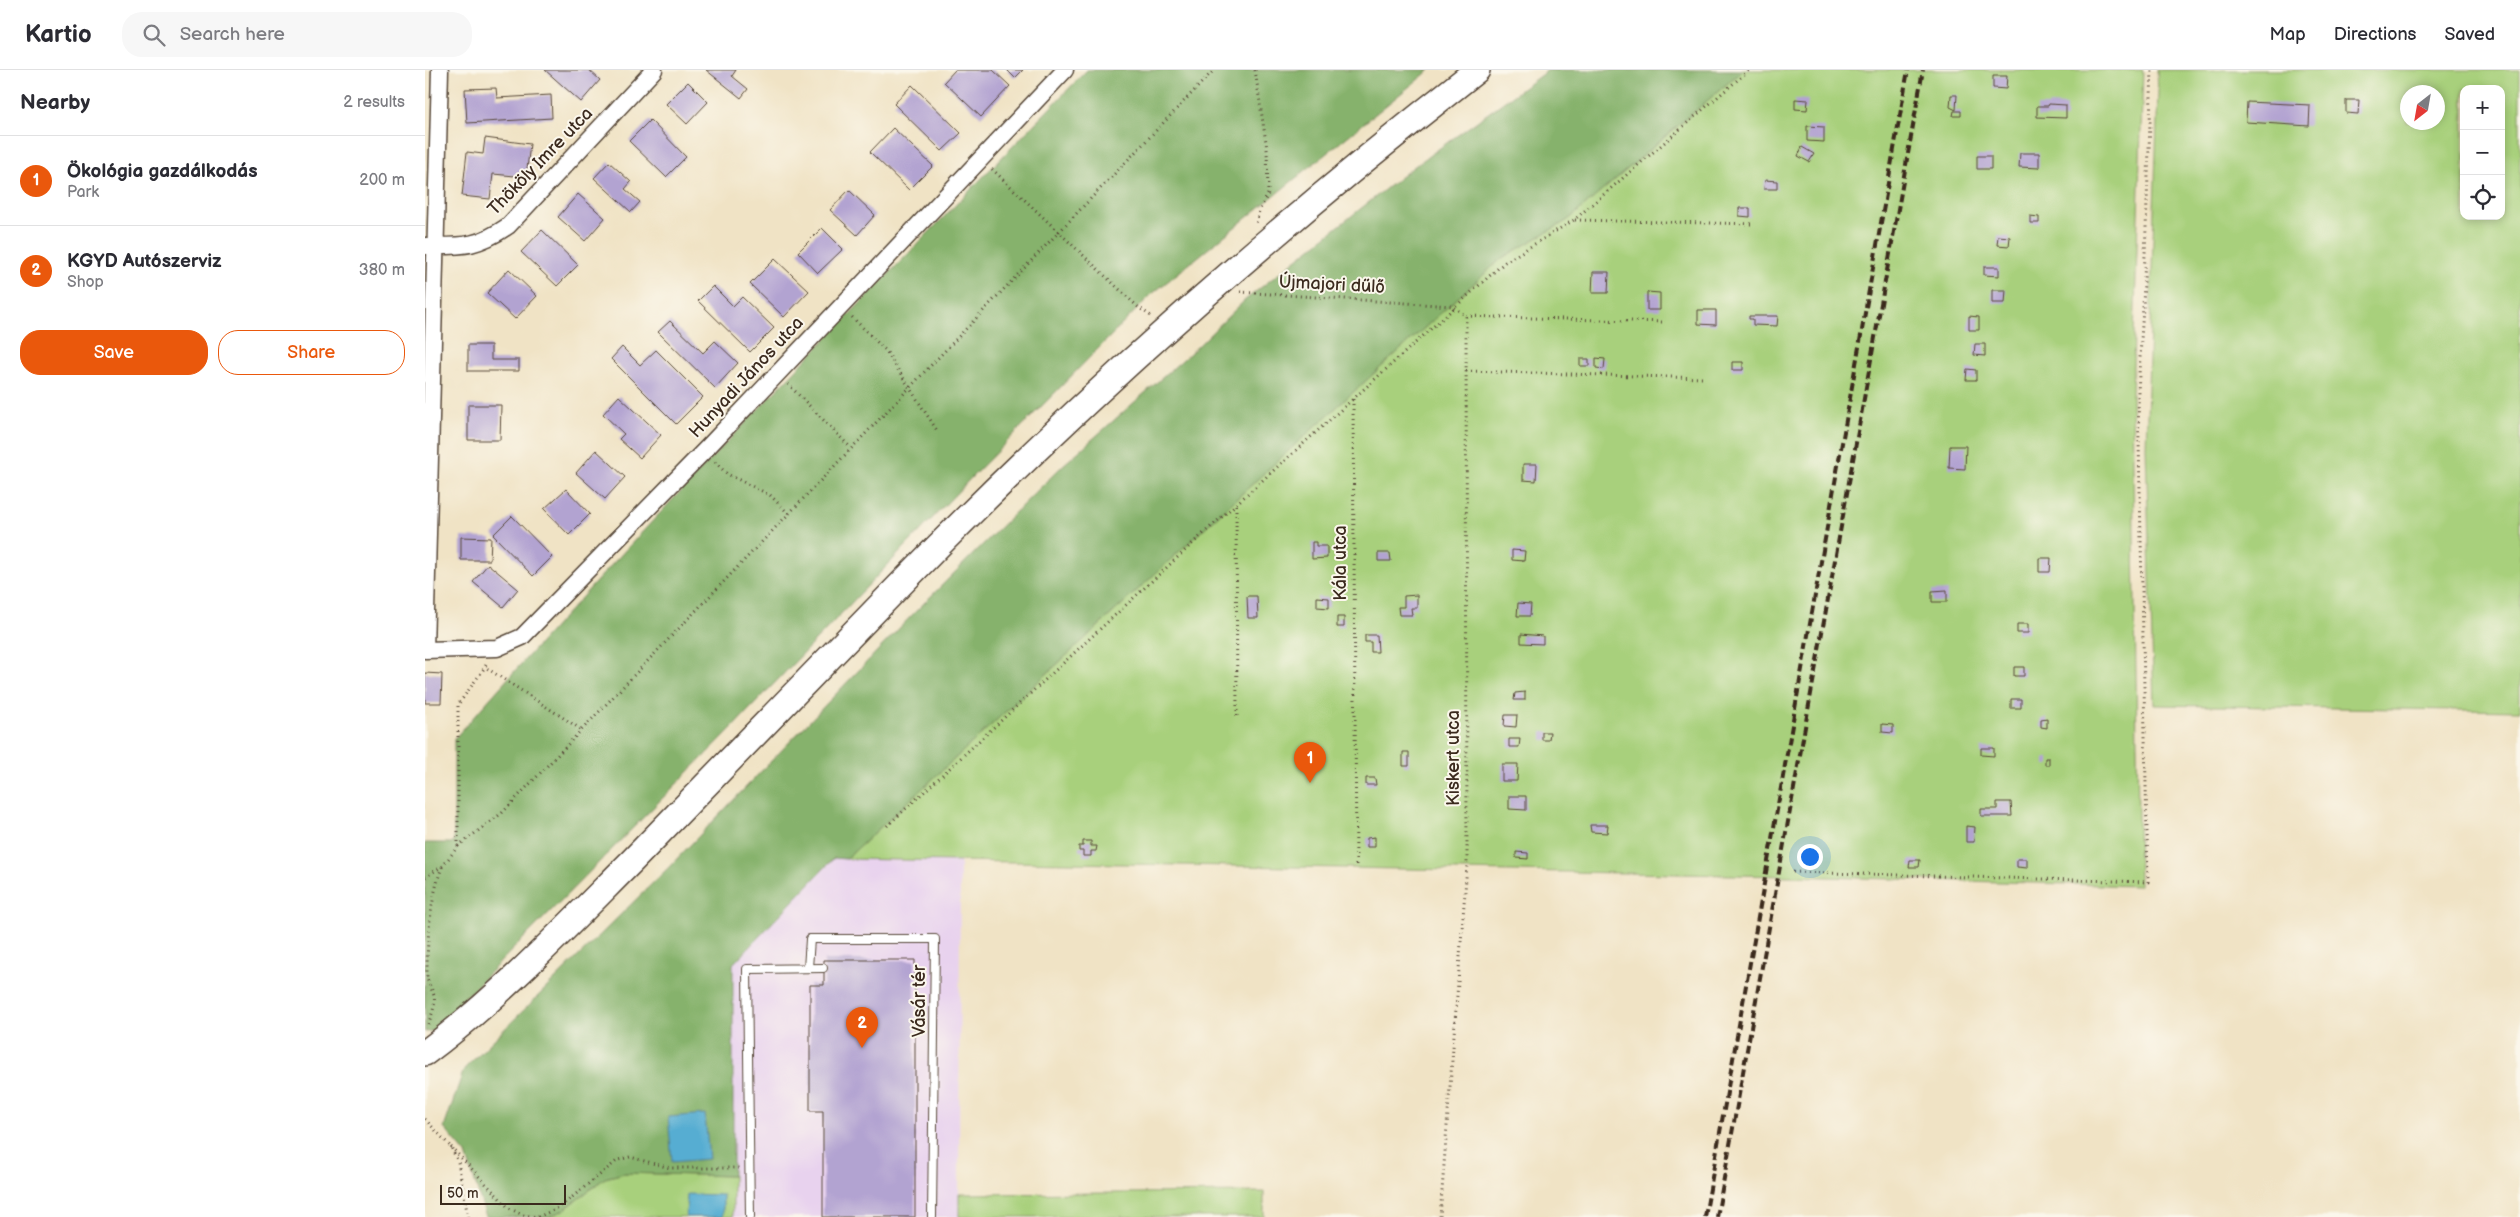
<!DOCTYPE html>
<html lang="en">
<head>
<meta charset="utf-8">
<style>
	body { margin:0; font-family:"Balsamiq Sans",sans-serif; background:#f7f7f7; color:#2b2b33 }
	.controls { position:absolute; right:15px; top:15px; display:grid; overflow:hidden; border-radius:10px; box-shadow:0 2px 8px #0003 }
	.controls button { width:45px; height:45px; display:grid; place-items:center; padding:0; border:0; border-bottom:1px solid #e1e1e2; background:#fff; color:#2b2b33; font:25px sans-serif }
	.compass { position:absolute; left:1975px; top:15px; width:45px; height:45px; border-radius:50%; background:#fff; box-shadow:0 2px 8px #0003; rotate:211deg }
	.scale { position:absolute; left:15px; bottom:12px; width:126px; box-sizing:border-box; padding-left:5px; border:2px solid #3b2a1e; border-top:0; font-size:14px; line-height:18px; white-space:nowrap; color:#3b2a1e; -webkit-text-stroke:4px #fbf7ec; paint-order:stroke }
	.you { position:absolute; left:1384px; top:786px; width:18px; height:18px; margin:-12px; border:4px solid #fff; border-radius:50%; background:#1a73e8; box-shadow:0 0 0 8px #1a73e833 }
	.badge { display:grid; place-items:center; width:32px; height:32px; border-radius:50%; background:#ea580c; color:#fff; font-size:16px; font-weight:700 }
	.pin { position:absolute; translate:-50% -41px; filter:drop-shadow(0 1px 2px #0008) }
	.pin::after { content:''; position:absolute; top:26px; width:18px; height:15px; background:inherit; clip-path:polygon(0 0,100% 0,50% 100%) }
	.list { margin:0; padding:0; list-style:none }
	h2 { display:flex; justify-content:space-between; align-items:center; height:65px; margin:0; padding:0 20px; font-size:21px }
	h2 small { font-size:16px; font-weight:400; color:#7c7c81 }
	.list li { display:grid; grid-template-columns:32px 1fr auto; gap:15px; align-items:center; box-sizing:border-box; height:90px; padding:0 20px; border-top:1px solid #e1e1e2 }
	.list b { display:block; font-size:19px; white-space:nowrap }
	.list p { margin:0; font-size:16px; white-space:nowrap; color:#7c7c81 }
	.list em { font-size:16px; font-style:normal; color:#7c7c81 }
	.actions { display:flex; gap:10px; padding:15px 20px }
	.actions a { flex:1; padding:11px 0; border:1px solid #ea580c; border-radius:20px; text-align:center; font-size:18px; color:#ea580c }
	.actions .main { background:#ea580c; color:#fff }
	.icon { flex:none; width:28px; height:28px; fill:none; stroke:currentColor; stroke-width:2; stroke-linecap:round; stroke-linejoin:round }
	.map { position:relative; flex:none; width:2095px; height:1147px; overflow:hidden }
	header { display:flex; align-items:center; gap:30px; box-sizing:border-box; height:70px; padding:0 25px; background:#fff; border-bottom:1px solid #e1e1e2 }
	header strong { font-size:24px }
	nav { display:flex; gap:28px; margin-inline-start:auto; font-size:18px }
	.search { width:350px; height:45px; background:#f7f7f7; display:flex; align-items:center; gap:12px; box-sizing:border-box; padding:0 18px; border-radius:20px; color:#7c7c81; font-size:19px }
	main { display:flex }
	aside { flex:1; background:#fff }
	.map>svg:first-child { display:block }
	.built { fill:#e8d2ee }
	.green { fill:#a8d07c; stroke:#727d4d; fill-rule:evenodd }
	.forest { fill:#86b26c; stroke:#606e45 }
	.water { fill:#56add2; stroke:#486c78 }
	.building { fill:#b2a3d1 }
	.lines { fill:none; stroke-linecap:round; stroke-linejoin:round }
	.lane-casing { stroke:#564637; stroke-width:10 }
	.street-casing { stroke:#564637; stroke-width:19 }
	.primary-casing { stroke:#564637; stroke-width:28 }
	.path { stroke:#564637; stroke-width:3; stroke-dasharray:1 4; stroke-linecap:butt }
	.lane { stroke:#fff; stroke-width:8 }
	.street { stroke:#fff; stroke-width:16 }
	.primary { stroke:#fff; stroke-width:25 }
	.rail { stroke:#3b2a1e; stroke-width:4; stroke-dasharray:8 4; stroke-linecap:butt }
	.labels { text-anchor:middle; stroke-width:4; stroke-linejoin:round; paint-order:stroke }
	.street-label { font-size:18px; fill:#3b2a1e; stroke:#fbf7ec }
</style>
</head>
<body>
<header>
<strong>Kartio</strong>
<div class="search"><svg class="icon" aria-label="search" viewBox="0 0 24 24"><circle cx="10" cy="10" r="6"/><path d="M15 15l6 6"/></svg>Search here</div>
<nav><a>Map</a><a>Directions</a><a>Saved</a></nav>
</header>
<main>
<aside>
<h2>Nearby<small>2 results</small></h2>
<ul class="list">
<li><span class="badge">1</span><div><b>Ökológia gazdálkodás</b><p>Park</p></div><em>200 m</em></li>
<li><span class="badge">2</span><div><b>KGYD Autószerviz</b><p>Shop</p></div><em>380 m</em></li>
</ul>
<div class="actions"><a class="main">Save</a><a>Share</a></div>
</aside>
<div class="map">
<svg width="2095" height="1147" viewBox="0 0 2095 1147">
	<rect width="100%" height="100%" fill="#fbf7ec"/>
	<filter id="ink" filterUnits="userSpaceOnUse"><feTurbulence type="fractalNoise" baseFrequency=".02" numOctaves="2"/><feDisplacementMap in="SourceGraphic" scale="10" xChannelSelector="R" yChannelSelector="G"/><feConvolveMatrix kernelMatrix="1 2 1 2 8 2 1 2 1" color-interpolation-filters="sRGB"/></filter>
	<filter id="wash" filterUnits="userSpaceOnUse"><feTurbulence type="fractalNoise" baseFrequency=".0096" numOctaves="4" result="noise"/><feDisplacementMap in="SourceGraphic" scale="20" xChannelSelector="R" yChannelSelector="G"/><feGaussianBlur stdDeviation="1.12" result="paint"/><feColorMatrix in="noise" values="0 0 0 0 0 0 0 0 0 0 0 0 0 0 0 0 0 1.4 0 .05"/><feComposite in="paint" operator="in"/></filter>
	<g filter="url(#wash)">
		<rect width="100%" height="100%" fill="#f0e3c5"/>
		<!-- built -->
		<path class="built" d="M 409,788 L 535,791 L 534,1147 L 308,1147 L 308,894 Z"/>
		<!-- green -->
		<path class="green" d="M 1318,0 L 1718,0 L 1707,325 L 1714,816 L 1364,806 L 421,789 L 874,371 L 1077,188 L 1143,150 Z
			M 1732,0 L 2095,0 L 2095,641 L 1729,635 L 1721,377 L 1733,22 ZM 2039,19 L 2076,19 L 2076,146 L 2039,146 ZM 1982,22 L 2012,22 L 2012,52 L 1982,52 Z
			M 199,1103 L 308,1106 L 308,1147 L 124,1147 L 140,1139 L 180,1108 Z
			M 839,1122 L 839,1147 L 534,1147 L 534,1124 Z"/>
		<!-- forest -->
		<path class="forest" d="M 662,0 L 1005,0 L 727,224 L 546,408 L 300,665 L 7,961 L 0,962 L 0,773 L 29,773 L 29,669 C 232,439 448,220 662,0 Z
			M 1123,0 L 1318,0 L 1143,150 L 1077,188 L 874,371 L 421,789 L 409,788 L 308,894 L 308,1106 L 199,1103 L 180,1108 L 140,1139 L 124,1147 L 61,1147 L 41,1084 L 19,1058 L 39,999 L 244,797 L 489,543 L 636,397 L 772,277 L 819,231 L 987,98 Z"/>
		<!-- water -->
		<path class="water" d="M 280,1044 L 284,1089 L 247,1092 L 243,1047 Z
			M 262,1124 L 298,1125 L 298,1147 L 261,1147 Z"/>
		<g id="blocks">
			<!-- building -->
			<path class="building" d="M 120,0 L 164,0 L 175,10 L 156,32 Z
				M 281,0 L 311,0 L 307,6 L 323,19 L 316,28 Z
				M 530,0 L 568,0 L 585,16 L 556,47 L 519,12 Z
				M 582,0 L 598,0 L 590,8 Z
				M 1568,6 L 1582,6 L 1581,19 L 1568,18 Z
				M 263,12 L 283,32 L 262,54 L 241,34 Z
				M 487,15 L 536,63 L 517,81 L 469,34 Z
				M 71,18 L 72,28 L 126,25 L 127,48 L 42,53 L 40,19 Z
				M 1526,25 L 1532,25 L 1531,40 L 1525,37 Z
				M 1370,29 L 1383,30 L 1382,40 L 1370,39 Z
				M 1921,30 L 1934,30 L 1933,44 L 1921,43 Z
				M 1822,32 L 1885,35 L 1884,56 L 1821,52 Z
				M 1624,34 L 1641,35 L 1641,48 L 1612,47 L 1612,36 L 1623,36 Z
				M 1529,41 L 1536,41 L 1536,46 L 1528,46 Z
				M 225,50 L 261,87 L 241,107 L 204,71 Z
				M 1382,56 L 1399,57 L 1399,72 L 1382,71 Z
				M 468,58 L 508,96 L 484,120 L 445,82 Z
				M 60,68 L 105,74 L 101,107 L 68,104 L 65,129 L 37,126 L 42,82 L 58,84 Z
				M 1377,77 L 1389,84 L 1384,92 L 1373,86 Z
				M 1595,83 L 1614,83 L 1614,98 L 1594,97 Z
				M 1552,86 L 1566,86 L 1566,99 L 1552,99 Z
				M 184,92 L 206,112 L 200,119 L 215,132 L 206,142 L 169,108 Z
				M 1340,110 L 1352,111 L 1352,119 L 1339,119 Z
				M 424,120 L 450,145 L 432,165 L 405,140 Z
				M 153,124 L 180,148 L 160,171 L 133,147 Z
				M 1314,138 L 1325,138 L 1325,147 L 1314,146 Z
				M 1605,146 L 1614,147 L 1614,153 L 1605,153 Z
				M 397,158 L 418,179 L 393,203 L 373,182 Z
				M 117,160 L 153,195 L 132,216 L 96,182 Z
				M 1573,166 L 1585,167 L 1584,176 L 1572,175 Z
				M 350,189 L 384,221 L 359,247 L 325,214 Z
				M 1559,197 L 1574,197 L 1574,206 L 1559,205 Z
				M 84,199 L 112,226 L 90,249 L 62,223 Z
				M 1168,202 L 1184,202 L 1183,223 L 1167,223 Z
				M 288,216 L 308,236 L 317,227 L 349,258 L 325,282 L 273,231 Z
				M 1567,220 L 1581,220 L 1580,233 L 1567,233 Z
				M 1222,222 L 1235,223 L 1235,240 L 1222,240 Z
				M 1273,240 L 1291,240 L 1291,255 L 1273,254 Z
				M 1324,246 L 1353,246 L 1352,256 L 1328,255 L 1328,249 L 1324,249 Z
				M 1544,246 L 1554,247 L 1554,260 L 1544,260 Z
				M 245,251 L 278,283 L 290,271 L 313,293 L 290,318 L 233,262 Z
				M 1550,274 L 1560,274 L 1560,286 L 1549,285 Z
				M 43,275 L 66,275 L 66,290 L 94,290 L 94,301 L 43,301 Z
				M 197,277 L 215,295 L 231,280 L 278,327 L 251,354 L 186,289 Z
				M 1171,288 L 1180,289 L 1179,299 L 1171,298 Z
				M 1155,289 L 1164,289 L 1164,296 L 1155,296 Z
				M 1307,292 L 1318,292 L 1318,300 L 1307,300 Z
				M 1542,299 L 1551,300 L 1551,310 L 1541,310 Z
				M 194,326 L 236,365 L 215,388 L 194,369 L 199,364 L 178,344 Z
				M 43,335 L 76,335 L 75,370 L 43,370 Z
				M 1525,376 L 1541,376 L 1540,399 L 1524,398 Z
				M 171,380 L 200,407 L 180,429 L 151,403 Z
				M 1098,394 L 1112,394 L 1111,411 L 1098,410 Z
				M 141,419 L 165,444 L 144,465 L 119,439 Z
				M 87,446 L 127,487 L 108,506 L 68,465 Z
				M 36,467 L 66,468 L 65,490 L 36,490 Z
				M 887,472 L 891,472 L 891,476 L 902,476 L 902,488 L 887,489 Z
				M 1087,480 L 1100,481 L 1099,491 L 1087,490 Z
				M 953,483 L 965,483 L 966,491 L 953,491 Z
				M 1614,488 L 1626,488 L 1625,502 L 1614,502 Z
				M 63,494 L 93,519 L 78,537 L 48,512 Z
				M 1522,520 L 1522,532 L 1507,532 L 1507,521 Z
				M 992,525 L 992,538 L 986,538 L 987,545 L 974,545 L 973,537 L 979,537 L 979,526 Z
				M 822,526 L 832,526 L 833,548 L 823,548 Z
				M 892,527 L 904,528 L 904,538 L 892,537 Z
				M 1093,533 L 1106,534 L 1105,546 L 1092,546 Z
				M 912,547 L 919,547 L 919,557 L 912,557 Z
				M 1592,554 L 1603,554 L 1603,563 L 1592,563 Z
				M 1096,564 L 1118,566 L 1118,574 L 1096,573 Z
				M 940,565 L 952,565 L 953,582 L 946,582 L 946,572 L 940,572 Z
				M 1589,597 L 1599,597 L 1599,606 L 1589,606 Z
				M 0,603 L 17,604 L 16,633 L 0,633 Z
				M 1100,622 L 1100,630 L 1089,630 L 1090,623 Z
				M 1586,629 L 1596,629 L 1596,638 L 1586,638 Z
				M 1080,645 L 1092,645 L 1091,657 L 1079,656 Z
				M 1622,648 L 1622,658 L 1616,657 L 1616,649 Z
				M 1457,654 L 1468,655 L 1468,663 L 1457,662 Z
				M 1117,662 L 1125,662 L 1124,670 L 1117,670 Z
				M 1084,669 L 1095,669 L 1094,677 L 1084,677 Z
				M 1556,678 L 1569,678 L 1569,686 L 1556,685 Z
				M 978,682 L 984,682 L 984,696 L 978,696 Z
				M 1620,688 L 1624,688 L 1624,695 L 1620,695 Z
				M 1077,694 L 1093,694 L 1092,711 L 1077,711 Z
				M 941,708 L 950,708 L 951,715 L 941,715 Z
				M 1084,726 L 1101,726 L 1101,740 L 1084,739 Z
				M 1572,732 L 1586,732 L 1587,746 L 1556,746 L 1556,739 L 1572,739 Z
				M 1165,755 L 1183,755 L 1182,763 L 1166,762 Z
				M 1541,756 L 1550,757 L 1549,772 L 1541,772 Z
				M 950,767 L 950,777 L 942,777 L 942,768 Z
				M 658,771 L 666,771 L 666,776 L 672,776 L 671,781 L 666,781 L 666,786 L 658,786 L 658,781 L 654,781 L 654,776 L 658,776 Z
				M 1091,782 L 1103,783 L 1103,789 L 1091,788 Z
				M 1592,789 L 1602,789 L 1602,798 L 1592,797 Z
				M 1485,790 L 1495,790 L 1494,797 L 1484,797 Z
				M 399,890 L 490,890 L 490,1147 L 398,1147 L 398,1041 L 385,1041 L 385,915 L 399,915 Z"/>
		</g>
	</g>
	<g filter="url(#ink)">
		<use href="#blocks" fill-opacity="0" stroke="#564637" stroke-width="1"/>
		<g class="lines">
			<!-- lane casing -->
			<g class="lane-casing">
				<path id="lane" d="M 383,898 L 385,869 L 510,869 L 507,1147
					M 325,1147 L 322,899 L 398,898"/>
			</g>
			<!-- street casing -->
			<g class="street-casing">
				<path id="street" d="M 0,176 C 37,176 51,178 83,156 L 229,0
					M 0,580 L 72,578 L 97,567 L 282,378 L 640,0
					M 0,580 L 15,0"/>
			</g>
			<!-- primary casing -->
			<g class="primary-casing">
				<path id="primary" d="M 0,983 C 73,929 143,855 207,791 C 296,699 385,607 474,516 C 654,330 849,159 1052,0"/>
			</g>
			<!-- path -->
			<path class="path" d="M 830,0 L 842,79 L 843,124 L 834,141 L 831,154
				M 567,99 L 713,237 L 726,246
				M 1150,150 L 1329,154
				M 815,222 L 1027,236 L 1041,246 L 1042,795 L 1015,1147
				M 1041,246 L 1240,252
				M 427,247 L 461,281 L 513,362
				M 1041,301 L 1279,308
				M 363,314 L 426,378
				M 290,392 L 302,404 L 345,425 L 364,444
				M 811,435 L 812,647
				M 61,595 L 60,597 L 157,660
				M 462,756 L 780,462 L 928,329
				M 33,776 L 77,743 L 789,0
				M 931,795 L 928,329 L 1080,192 L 1149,150 L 1324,0
				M 1368,802 L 1723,812 L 1713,322 L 1718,237 L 1727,0
				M 0,807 L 18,796 L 33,776 L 33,635 L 60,597
				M 3,954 C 7,945 12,932 8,923 C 6,917 2,912 2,905 C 2,870 5,830 17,797
				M 0,1049 L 26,1077 L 33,1092 L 43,1147
				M 26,1077 L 84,1138 L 98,1145 L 113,1147 L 135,1137 L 193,1090 L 205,1087 L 245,1098 L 314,1098"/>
			<!-- lane -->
			<use href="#lane" class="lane"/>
			<!-- street -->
			<use href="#street" class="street"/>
			<!-- primary -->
			<use href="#primary" class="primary"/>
			<!-- rail -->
			<path class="rail" d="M 1280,1147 L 1483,0
				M 1292,1147 L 1498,0"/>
		</g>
	</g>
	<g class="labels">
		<!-- street labels -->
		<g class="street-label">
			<text transform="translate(115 91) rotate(-46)" y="6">Thököly Imre utca</text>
			<text transform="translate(907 214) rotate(3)" y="6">Újmajori dűlő</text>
			<text transform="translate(321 307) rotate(-47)" y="6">Hunyadi János utca</text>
			<text transform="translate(915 493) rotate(-90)" y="6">Kála utca</text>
			<text transform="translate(1028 688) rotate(-90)" y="6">Kiskert utca</text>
			<text transform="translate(494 931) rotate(-90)" y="6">Vásár tér</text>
		</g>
	</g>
</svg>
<div class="controls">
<button>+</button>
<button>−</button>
<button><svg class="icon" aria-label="locate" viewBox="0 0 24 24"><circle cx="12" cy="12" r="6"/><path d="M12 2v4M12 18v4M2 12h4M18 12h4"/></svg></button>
</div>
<svg class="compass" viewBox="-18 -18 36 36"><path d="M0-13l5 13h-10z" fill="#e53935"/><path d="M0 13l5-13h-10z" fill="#7c7c81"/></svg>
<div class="scale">50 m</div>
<div class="you"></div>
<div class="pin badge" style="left:885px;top:713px">1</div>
<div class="pin badge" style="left:437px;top:978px">2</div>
</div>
</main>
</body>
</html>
